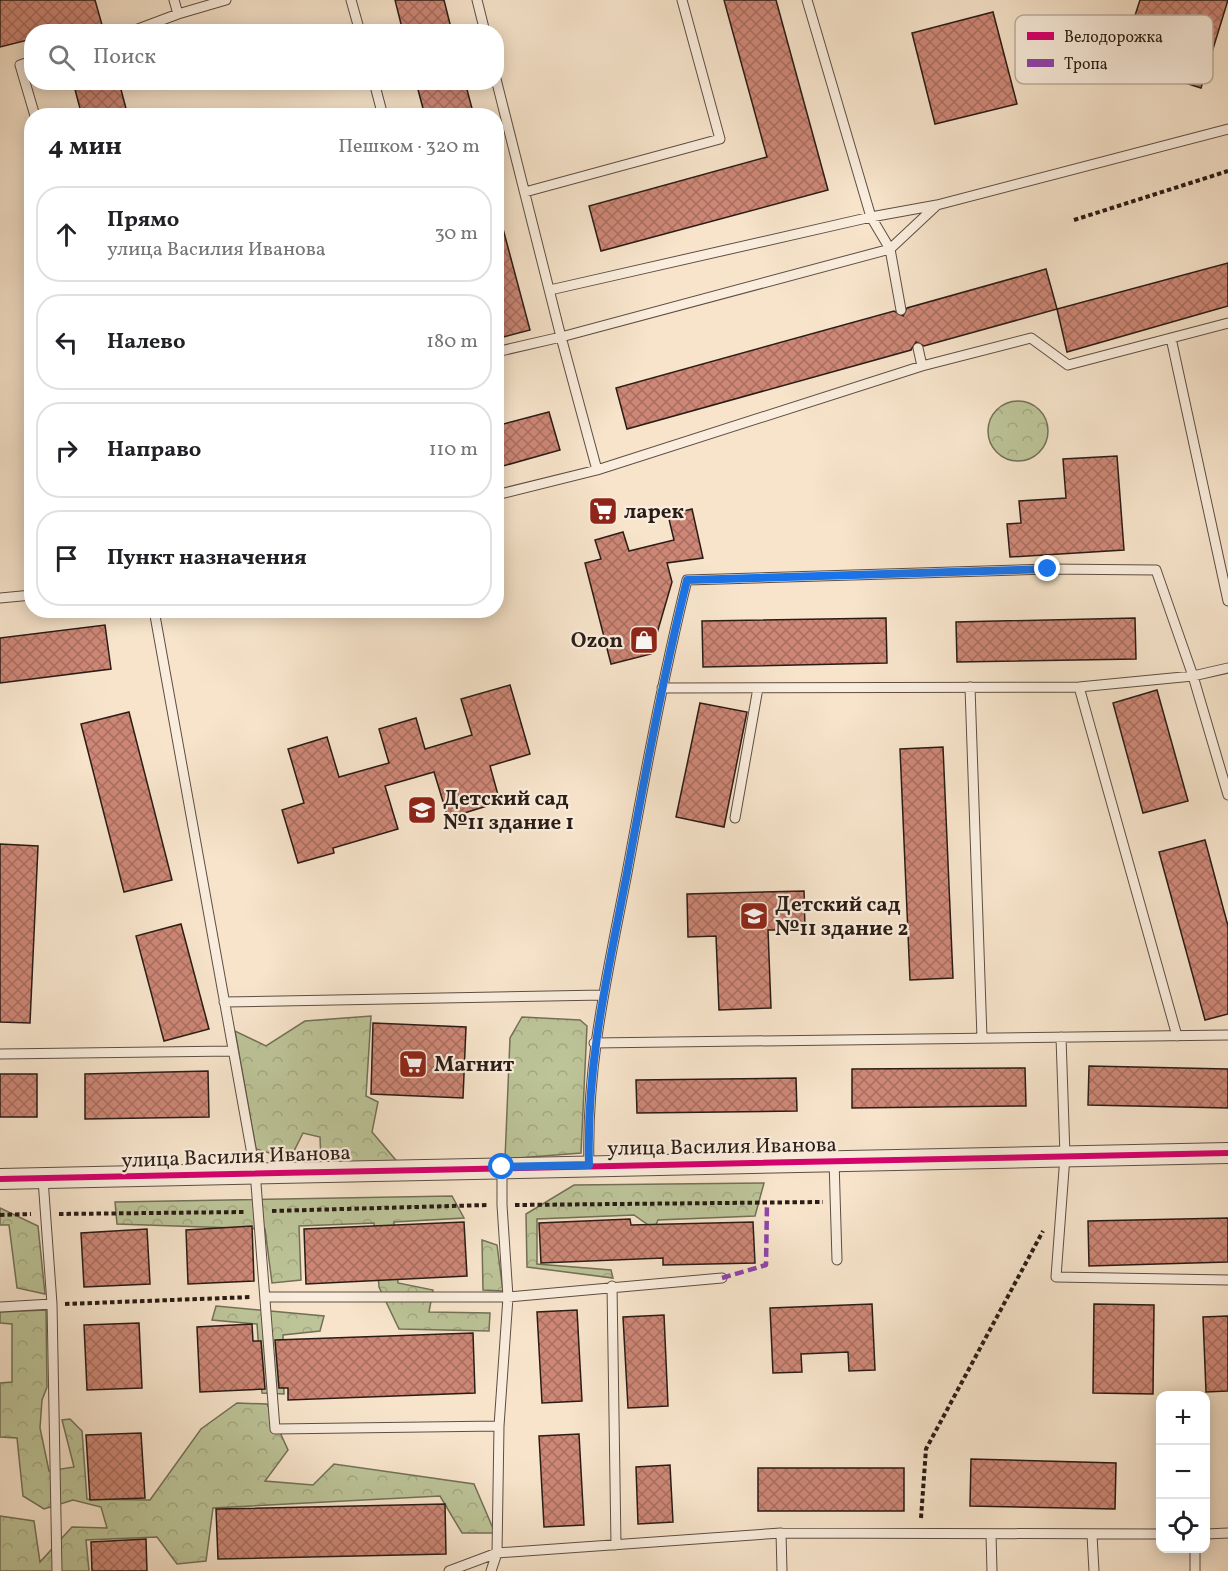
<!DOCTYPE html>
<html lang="ru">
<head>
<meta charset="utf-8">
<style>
	body { margin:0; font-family:Vollkorn,serif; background:#f6f6f6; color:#202124 }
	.controls { position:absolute; right:18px; bottom:18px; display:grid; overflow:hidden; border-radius:12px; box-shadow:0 3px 15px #0003 }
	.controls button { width:54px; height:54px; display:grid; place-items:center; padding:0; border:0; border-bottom:2px solid #e0e0e0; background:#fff; color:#202124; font:30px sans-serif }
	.stop { position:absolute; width:18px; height:18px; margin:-14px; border:4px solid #1a73e8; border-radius:50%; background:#fff }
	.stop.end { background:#1a73e8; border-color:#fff; box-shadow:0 2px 6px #0008 }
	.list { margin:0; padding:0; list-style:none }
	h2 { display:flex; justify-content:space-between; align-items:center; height:78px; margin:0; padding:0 24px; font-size:26px }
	h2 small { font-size:20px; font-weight:400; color:#757577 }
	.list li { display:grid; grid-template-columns:39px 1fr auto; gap:18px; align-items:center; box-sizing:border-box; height:96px; margin:0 12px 12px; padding:0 12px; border:2px solid #e0e0e0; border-radius:24px }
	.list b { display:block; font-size:22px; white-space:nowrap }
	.list p { margin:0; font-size:20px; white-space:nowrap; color:#757577 }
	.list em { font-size:20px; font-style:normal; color:#757577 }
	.icon { flex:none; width:33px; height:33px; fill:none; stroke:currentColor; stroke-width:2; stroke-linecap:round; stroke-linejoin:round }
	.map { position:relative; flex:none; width:1228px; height:1571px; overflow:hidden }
	.search { position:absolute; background:#fff; box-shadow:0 3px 15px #0003; left:24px; top:24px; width:480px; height:66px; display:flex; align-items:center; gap:15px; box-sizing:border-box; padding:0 21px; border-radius:24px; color:#757577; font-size:22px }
	.panel { position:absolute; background:#fff; box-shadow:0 3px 15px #0003; left:24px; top:108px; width:480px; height:510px; border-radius:24px }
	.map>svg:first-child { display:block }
	.forest { fill:url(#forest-crowns); stroke:#737057; stroke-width:1.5 }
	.building { fill:url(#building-cross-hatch); stroke:#2a1c16; stroke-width:1.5 }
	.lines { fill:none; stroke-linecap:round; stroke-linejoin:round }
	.service-casing { stroke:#5d4e43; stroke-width:11 }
	.minor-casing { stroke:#5d4e43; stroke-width:22 }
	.path { stroke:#2a1c16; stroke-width:4; stroke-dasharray:4.5 3; stroke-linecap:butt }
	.service { stroke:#faeddd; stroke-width:9 }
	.minor { stroke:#faeddd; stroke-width:20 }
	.quiet { stroke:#8e44ad; stroke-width:4.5; stroke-dasharray:9 4.5; stroke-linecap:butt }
	.cycleway-casing { stroke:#faeddd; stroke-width:10 }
	.cycleway { stroke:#d6006c; stroke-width:6 }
	.route { stroke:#1a73e8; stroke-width:8 }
	.labels { text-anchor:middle; stroke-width:4.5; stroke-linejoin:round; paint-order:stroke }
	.poi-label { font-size:21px; font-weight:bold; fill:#2a1c16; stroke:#faeddd; text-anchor:start }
	.street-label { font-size:21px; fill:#2a1c16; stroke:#faeddd }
	.key { fill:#faeddd; stroke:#bcaea1; stroke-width:1.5 }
	.key-label { font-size:16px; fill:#2a1c16 }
</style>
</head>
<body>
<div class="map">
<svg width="1228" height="1571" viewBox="0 0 1228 1571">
	<defs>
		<pattern id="forest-crowns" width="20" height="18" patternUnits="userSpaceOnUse" patternTransform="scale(1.5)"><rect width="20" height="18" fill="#bcc498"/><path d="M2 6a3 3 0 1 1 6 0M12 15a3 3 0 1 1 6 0" fill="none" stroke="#a2a882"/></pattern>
		<pattern id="building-cross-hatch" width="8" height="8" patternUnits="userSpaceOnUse" patternTransform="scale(1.5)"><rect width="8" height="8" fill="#ce8776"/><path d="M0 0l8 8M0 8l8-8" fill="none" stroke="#a76e60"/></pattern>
	</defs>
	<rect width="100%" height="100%" fill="#f7e4cb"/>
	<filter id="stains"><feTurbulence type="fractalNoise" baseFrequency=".00333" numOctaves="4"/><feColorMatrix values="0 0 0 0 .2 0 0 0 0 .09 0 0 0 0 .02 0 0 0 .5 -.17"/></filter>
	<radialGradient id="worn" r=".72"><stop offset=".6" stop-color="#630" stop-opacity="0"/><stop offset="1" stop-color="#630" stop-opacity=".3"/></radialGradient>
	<!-- forest -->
	<path class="forest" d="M988 431a30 30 0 1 1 60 0a30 30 0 1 1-60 0Z
		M 371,1016 L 366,1096 L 378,1102 L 372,1132 L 400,1165 L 321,1162 L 320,1137 L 303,1133 L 290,1159 L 256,1149 L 235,1031 L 266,1046 L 305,1021 Z
		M 522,1017 L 580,1020 L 587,1026 L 581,1153 L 505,1159 L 510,1038 Z
		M 764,1183 L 755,1216 L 658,1220 L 654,1229 L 634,1215 L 537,1219 L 537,1264 L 611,1270 L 613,1278 L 527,1267 L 526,1214 L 574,1185 Z
		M 452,1196 L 464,1218 L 394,1222 L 398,1283 L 433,1290 L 429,1312 L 490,1313 L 489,1331 L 399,1329 L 379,1287 L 374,1223 L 299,1226 L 301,1280 L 272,1283 L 265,1229 L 117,1224 L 115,1202 Z
		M 0,1208 L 38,1226 L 45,1294 L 17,1288 L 9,1225 L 0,1225 Z
		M 482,1240 L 497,1245 L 503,1291 L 483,1290 Z
		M 216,1306 L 324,1316 L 320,1331 L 283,1335 L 284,1394 L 262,1393 L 257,1324 L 212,1320 Z
		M 46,1310 L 47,1387 L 42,1400 L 40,1428 L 49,1471 L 74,1467 L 62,1420 L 70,1419 L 82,1431 L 87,1499 L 150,1500 L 201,1429 L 237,1403 L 267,1404 L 288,1450 L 265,1481 L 313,1485 L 334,1464 L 474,1484 L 495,1533 L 462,1533 L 440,1496 L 213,1508 L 206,1561 L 177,1564 L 157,1537 L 86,1540 L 89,1571 L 0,1571 L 0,1516 L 34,1521 L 40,1562 L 72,1527 L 107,1528 L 101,1507 L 73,1500 L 44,1509 L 23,1496 L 17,1438 L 0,1437 L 0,1383 L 12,1382 L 12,1324 L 0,1323 L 0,1312 Z"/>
	<!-- building -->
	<path class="building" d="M 0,0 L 95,0 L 104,32 L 32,32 L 32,39 L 0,47 Z
		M 395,0 L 444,0 L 452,32 L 403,32 Z
		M 724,0 L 776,0 L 828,190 L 601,251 L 589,206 L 767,157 Z
		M 1140,0 L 1228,0 L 1201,88 L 1120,62 Z
		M 993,12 L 1017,104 L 935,124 L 912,33 Z
		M 73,82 L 119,82 L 128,116 L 82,116 Z
		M 416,82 L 465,82 L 474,116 L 425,116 Z
		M 502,225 L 530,330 L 496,339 L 496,226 Z
		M 1228,263 L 1228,306 L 1067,352 L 1057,309 Z
		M 1046,269 L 1057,309 L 924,346 L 916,342 L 911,350 L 627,429 L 616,388 L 894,311 L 903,316 L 907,308 Z
		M 549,412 L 560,450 L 496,468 L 496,426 Z
		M 1117,456 L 1124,550 L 1010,557 L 1007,524 L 1021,523 L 1019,501 L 1066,498 L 1063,459 Z
		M 692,509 L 703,558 L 667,563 L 672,582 L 651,654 L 611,664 L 585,563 L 601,559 L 595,540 L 623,532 L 629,551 L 674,540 L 668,515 Z
		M 886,618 L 887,663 L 703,667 L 702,621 Z
		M 1135,618 L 1136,659 L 957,662 L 956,622 Z
		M 105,625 L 111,669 L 0,683 L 0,638 Z
		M 510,685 L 530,754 L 490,766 L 500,802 L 448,818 L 434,772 L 385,786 L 398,829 L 333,848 L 334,853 L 298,863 L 282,810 L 304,803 L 288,749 L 327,737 L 339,777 L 389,763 L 379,729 L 416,718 L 425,749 L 472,735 L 461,699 Z
		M 1157,690 L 1188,801 L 1143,813 L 1113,703 Z
		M 700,703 L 747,712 L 724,827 L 676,817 Z
		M 129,712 L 172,880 L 124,892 L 81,724 Z
		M 943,747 L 953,978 L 910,980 L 900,749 Z
		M 1205,840 L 1228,926 L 1228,1014 L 1205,1020 L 1159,852 Z
		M 0,844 L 38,846 L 30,1023 L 0,1022 Z
		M 804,891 L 805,930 L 768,930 L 771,1008 L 719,1010 L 716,936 L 688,937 L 687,894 Z
		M 181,924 L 209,1029 L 164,1041 L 136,936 Z
		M 373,1023 L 466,1027 L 463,1098 L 371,1094 Z
		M 1089,1066 L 1228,1069 L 1228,1108 L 1088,1105 Z
		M 1025,1068 L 1026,1106 L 852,1108 L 852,1069 Z
		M 208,1071 L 209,1117 L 85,1119 L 85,1074 Z
		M 0,1074 L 37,1074 L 37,1117 L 0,1117 Z
		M 796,1078 L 797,1111 L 637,1113 L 636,1080 Z
		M 1228,1218 L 1228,1262 L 1089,1266 L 1088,1221 Z
		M 630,1219 L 631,1225 L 753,1222 L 755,1263 L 663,1265 L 663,1258 L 541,1263 L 539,1223 Z
		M 464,1222 L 467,1276 L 306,1284 L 304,1229 Z
		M 252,1226 L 254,1281 L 188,1284 L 186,1230 Z
		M 147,1229 L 150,1284 L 84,1287 L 81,1233 Z
		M 872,1304 L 875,1370 L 849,1371 L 848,1352 L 801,1354 L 802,1372 L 773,1373 L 770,1308 Z
		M 1094,1304 L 1154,1305 L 1153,1394 L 1093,1393 Z
		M 577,1310 L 582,1401 L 542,1403 L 537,1312 Z
		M 664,1315 L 668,1406 L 628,1408 L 623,1317 Z
		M 1228,1316 L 1228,1391 L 1206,1392 L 1203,1317 Z
		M 139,1323 L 142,1388 L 87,1390 L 84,1325 Z
		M 252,1324 L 253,1341 L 261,1341 L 265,1389 L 200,1392 L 197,1327 Z
		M 473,1333 L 475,1393 L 288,1400 L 288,1388 L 279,1388 L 275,1340 Z
		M 141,1433 L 145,1498 L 90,1500 L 86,1435 Z
		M 579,1434 L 584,1525 L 544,1527 L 539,1436 Z
		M 971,1459 L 1116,1463 L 1115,1509 L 970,1506 Z
		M 670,1465 L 673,1522 L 638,1524 L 636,1467 Z
		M 758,1468 L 904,1468 L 904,1511 L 758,1511 Z
		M 445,1504 L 446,1554 L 218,1559 L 216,1509 Z
		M 146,1539 L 147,1571 L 92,1571 L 91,1542 Z"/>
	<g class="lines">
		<!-- service casing -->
		<g class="service-casing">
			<path id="service" d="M 174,0 L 178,14 L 226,0
				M 351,0 L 360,32
				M 477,0 L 485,32
				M 807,0 L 871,217 L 890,249 L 901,310
				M 130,32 L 178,14
				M 32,61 L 20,65 L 35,116
				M 496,79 L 561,337 L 496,352
				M 374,82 L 383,116
				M 525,192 L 720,139 L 682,0
				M 550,290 L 871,217 L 937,205
				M 1171,338 L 1228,601
				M 918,348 L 922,366
				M 597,470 L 922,366 L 1031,338 L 1068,365 L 1228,323
				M 496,495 L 597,470 L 561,337 L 890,249 L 937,205 L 1228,129
				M 0,598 L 32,595
				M 154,610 L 255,1171 L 275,1429 L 499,1426
				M 970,687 L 982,1038
				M 1079,687 L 1177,1036
				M 662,688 L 1079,687 L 1193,676 L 1228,668
				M 735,818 L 758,688
				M 224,1002 L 603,995
				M 1061,1037 L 1065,1156 L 1056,1277 L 1228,1280
				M 594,1043 L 1228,1035
				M 0,1054 L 233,1051
				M 834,1160 L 837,1260
				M 589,1165 C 586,1064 608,972 627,873 C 645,775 663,677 687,580 L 1048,569 L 1156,570 L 1193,676 L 1228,795
				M 612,1286 L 616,1545
				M 265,1297 L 508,1297 L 722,1278
				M 52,1304 L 57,1571
				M 0,1307 L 52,1304 L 43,1179
				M 781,1533 L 782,1571
				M 991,1534 L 992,1571
				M 1206,1534 L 1228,1533
				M 1092,1535 L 1094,1571
				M 1195,1548 L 1195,1571
				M 449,1571 L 497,1553 L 781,1533 L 1160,1534
				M 491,1571 L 497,1553 L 499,1426 L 508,1297 L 502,1205 L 502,1167"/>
		</g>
		<!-- minor casing -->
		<g class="minor-casing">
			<path id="minor" d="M 0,1179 L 1228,1153"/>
		</g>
		<!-- path -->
		<path class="path" d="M 1074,220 L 1228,171
			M 515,1205 L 823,1202
			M 272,1211 L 487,1205
			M 59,1214 L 244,1212
			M 0,1215 L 31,1214
			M 65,1304 L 252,1297
			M 921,1518 L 926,1449 L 1043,1231"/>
		<!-- service -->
		<use href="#service" class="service"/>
		<!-- minor -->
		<use href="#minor" class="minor"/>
		<!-- quiet -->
		<path class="quiet" d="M 722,1278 L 766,1265 L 767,1203"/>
		<!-- cycleway casing -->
		<g class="cycleway-casing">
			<path id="cycleway" d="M 0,1179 L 1228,1153"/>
		</g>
		<!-- cycleway -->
		<use href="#cycleway" class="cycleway"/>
	</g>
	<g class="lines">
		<!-- route -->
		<path class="route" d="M 502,1167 L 589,1165 C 586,1064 608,972 627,873 C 645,775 663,677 687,580 L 1048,569"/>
	</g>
	<!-- icons -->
	<defs>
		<g id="supermarket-square" transform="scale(1.5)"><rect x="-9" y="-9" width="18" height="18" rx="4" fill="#8f2418" stroke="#faeddd"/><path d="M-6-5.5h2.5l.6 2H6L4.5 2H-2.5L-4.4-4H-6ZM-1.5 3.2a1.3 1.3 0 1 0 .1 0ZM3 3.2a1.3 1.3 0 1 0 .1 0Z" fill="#fff"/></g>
		<g id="shop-square" transform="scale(1.5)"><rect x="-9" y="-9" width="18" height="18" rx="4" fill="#8f2418" stroke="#faeddd"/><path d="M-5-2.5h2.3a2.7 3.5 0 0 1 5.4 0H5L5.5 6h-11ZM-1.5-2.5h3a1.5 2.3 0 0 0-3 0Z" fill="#fff"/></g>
		<g id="school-square" transform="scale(1.5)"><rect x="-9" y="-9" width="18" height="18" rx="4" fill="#8f2418" stroke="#faeddd"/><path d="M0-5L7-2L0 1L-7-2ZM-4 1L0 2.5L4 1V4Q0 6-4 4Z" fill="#fff"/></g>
	</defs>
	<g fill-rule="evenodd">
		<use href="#supermarket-square" x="603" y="511"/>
		<use href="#shop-square" x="644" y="640"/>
		<use href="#school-square" x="422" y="810"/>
		<use href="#school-square" x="754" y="916"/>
		<use href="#supermarket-square" x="413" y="1064"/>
	</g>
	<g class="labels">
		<!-- poi labels -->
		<g class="poi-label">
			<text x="624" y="518">ларек</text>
			<text x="623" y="647" text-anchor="end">Ozon</text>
			<text x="443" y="805">Детский сад<tspan x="443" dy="24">№11 здание 1</tspan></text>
			<text x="775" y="911">Детский сад<tspan x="775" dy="24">№11 здание 2</tspan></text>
			<text x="434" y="1071">Магнит</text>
		</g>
		<!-- street labels -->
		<g class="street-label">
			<text transform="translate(722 1146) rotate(-1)" y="7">улица Василия Иванова</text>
			<text transform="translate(236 1156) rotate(-2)" y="7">улица Василия Иванова</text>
		</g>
	</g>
	<!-- legend -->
	<rect x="1015" y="15" width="198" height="69" rx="9" class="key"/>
	<rect x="1027" y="32" width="27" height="8" fill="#d6006c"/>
	<rect x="1027" y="59" width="27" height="8" fill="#8e44ad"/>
	<g class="key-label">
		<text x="1064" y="42">Велодорожка</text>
		<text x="1064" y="69">Тропа</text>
	</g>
	<rect width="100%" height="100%" filter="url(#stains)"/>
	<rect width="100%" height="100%" fill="url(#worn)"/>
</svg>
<div class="controls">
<button>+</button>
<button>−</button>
<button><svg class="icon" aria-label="locate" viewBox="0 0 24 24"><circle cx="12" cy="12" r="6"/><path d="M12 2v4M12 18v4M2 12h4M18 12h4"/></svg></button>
</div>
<div class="stop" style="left:502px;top:1167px"></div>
<div class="stop end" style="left:1048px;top:569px"></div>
<div class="search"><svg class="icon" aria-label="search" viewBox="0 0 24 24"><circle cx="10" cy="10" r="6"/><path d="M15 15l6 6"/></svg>Поиск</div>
<section class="panel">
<h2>4 мин<small>Пешком · 320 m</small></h2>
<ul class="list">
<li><svg class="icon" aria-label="ahead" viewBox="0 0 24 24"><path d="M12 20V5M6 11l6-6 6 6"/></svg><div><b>Прямо</b><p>улица Василия Иванова</p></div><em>30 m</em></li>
<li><svg class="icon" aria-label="left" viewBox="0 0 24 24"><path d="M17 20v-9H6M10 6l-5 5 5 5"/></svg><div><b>Налево</b></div><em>180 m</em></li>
<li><svg class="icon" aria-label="right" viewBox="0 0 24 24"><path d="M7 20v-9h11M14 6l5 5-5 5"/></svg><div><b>Направо</b></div><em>110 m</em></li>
<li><svg class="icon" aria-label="arrive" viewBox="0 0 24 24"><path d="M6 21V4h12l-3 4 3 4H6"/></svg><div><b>Пункт назначения</b></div></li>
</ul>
</section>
</div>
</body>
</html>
